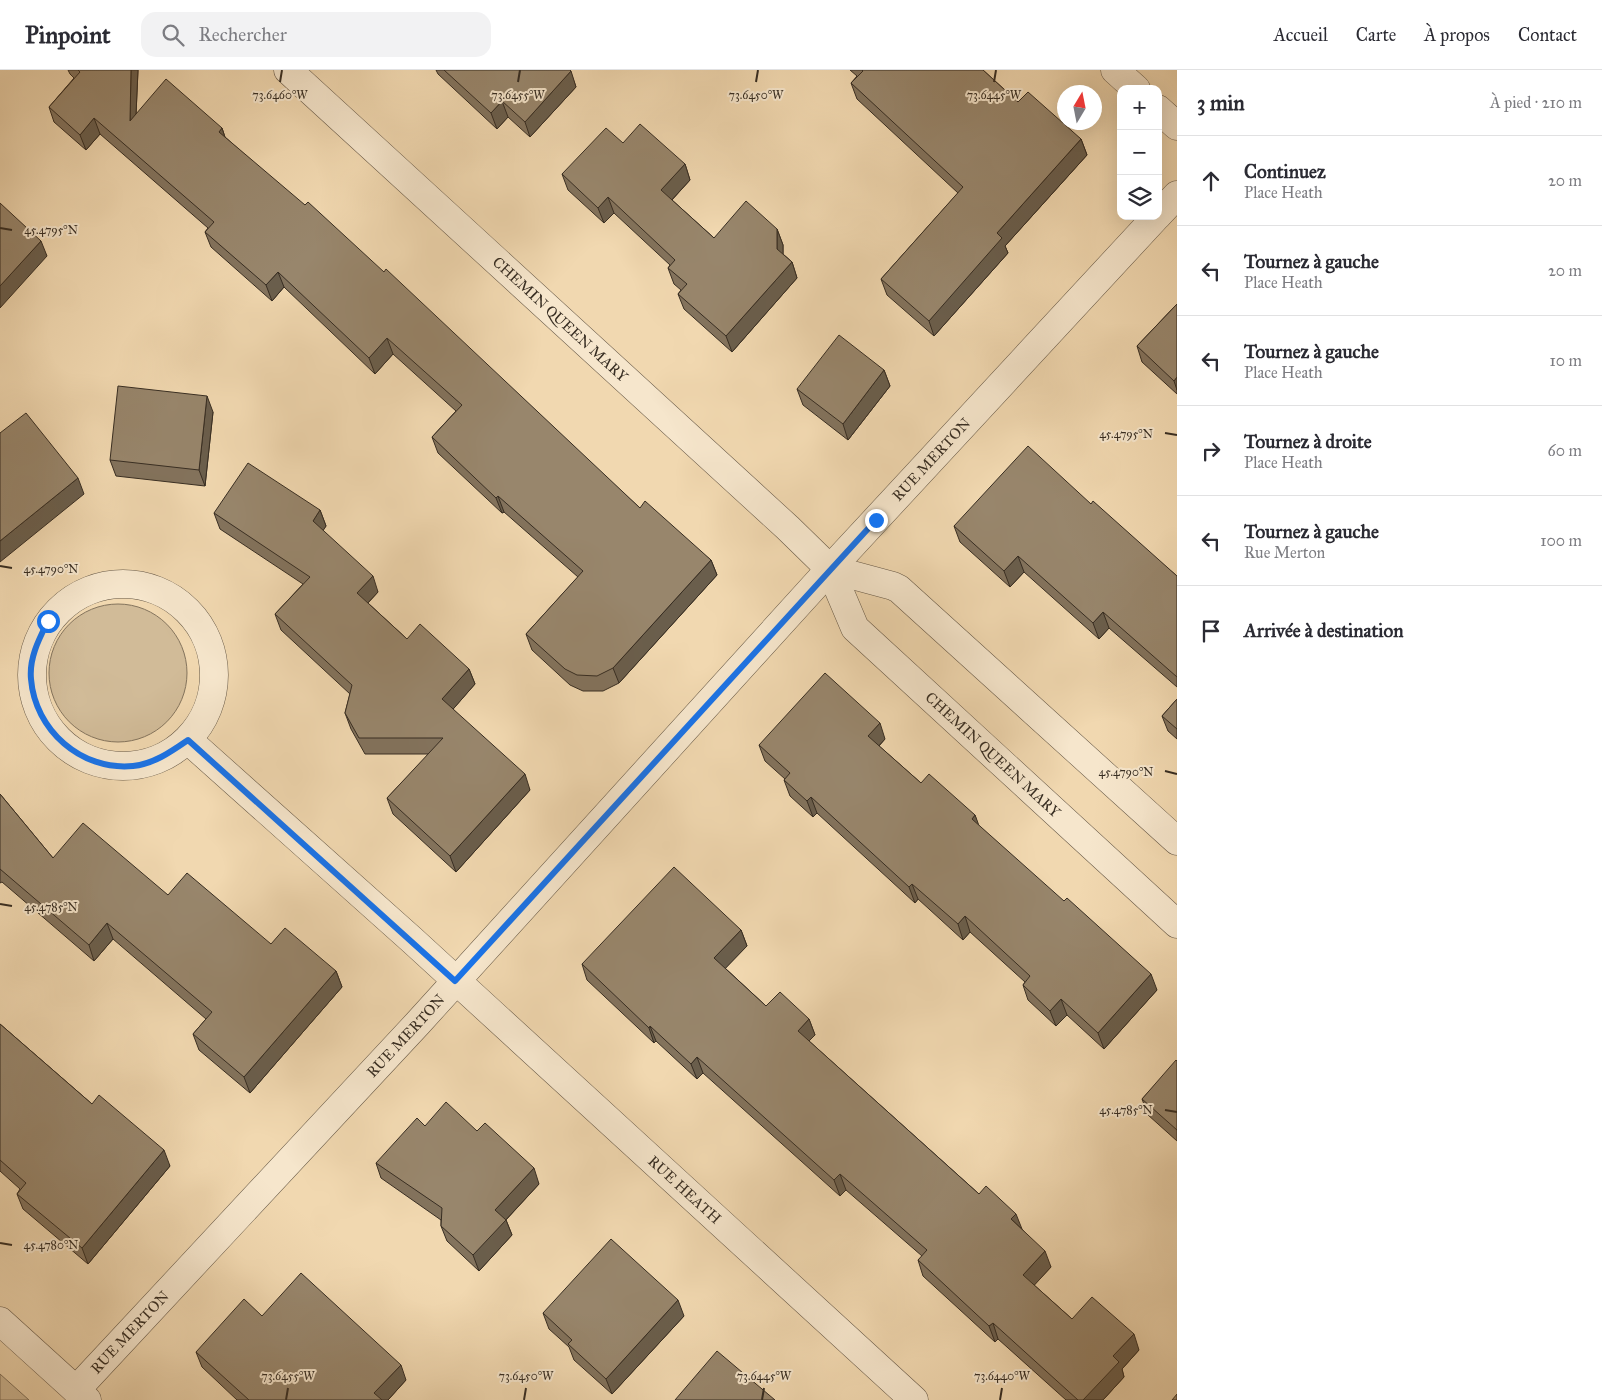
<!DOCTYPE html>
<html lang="fr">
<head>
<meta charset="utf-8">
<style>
	body { margin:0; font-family:"IM FELL Great Primer",serif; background:#f2f2f3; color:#2b2b33 }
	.controls { position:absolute; right:15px; top:15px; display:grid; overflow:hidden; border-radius:10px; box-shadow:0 5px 20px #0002 }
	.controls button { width:45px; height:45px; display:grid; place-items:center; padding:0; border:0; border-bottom:1px solid #e1e1e2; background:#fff; color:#2b2b33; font:25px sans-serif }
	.compass { position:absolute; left:1057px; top:15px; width:45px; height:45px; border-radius:50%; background:#fff; box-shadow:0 5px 20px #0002; rotate:10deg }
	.stop { position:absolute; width:15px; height:15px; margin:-11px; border:4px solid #1a73e8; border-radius:50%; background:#fff }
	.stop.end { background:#1a73e8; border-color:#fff; box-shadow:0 1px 5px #0008 }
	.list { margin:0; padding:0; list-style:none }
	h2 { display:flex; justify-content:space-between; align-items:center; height:65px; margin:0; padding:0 20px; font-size:21px }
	h2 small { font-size:16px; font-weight:400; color:#7c7c81 }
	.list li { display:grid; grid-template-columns:32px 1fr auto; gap:15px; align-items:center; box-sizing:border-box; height:90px; padding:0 20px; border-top:1px solid #e1e1e2 }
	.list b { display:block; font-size:19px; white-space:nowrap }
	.list p { margin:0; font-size:16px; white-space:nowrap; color:#7c7c81 }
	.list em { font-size:16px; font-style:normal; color:#7c7c81 }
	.icon { flex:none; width:28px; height:28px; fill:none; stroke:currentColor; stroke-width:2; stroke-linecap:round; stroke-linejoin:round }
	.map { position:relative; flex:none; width:1177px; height:1330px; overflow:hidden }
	header { display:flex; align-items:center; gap:30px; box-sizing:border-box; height:70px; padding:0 25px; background:#fff; border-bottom:1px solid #e1e1e2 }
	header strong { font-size:24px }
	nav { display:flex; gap:28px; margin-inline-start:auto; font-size:18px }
	.search { width:350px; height:45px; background:#f2f2f3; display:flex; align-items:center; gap:12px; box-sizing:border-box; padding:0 18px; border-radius:15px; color:#7c7c81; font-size:19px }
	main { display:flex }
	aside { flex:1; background:#fff }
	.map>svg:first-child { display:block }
	.green { fill:#d1bb98; stroke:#84745d }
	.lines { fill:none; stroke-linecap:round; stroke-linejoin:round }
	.minor-casing { stroke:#665846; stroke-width:29 }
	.tertiary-casing { stroke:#665846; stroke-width:29 }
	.minor { stroke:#f6e6cc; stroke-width:28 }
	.tertiary { stroke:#f6e6cc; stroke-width:28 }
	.wall { fill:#83735d; stroke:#372d22 }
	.shaded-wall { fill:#6a5e4c; stroke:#372d22 }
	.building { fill:#98866c; stroke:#372d22 }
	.route { stroke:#1a73e8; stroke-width:6 }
	.ticks { fill:none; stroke:#372d22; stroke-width:2 }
	.labels { text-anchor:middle; stroke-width:4; stroke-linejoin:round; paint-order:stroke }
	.street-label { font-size:15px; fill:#372d22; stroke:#f6e6cc }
	.ticks-label { font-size:12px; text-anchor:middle; fill:#372d22; stroke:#f6e6cc; stroke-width:4; stroke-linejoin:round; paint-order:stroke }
</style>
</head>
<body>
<header>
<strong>Pinpoint</strong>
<div class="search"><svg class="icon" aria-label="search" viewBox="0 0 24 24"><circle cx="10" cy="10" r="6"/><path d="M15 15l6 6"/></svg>Rechercher</div>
<nav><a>Accueil</a><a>Carte</a><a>À propos</a><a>Contact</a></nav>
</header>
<main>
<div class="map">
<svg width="1177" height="1330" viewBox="0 0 1177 1330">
	<rect width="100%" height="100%" fill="#f1d8b0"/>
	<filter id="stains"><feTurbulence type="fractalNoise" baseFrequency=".004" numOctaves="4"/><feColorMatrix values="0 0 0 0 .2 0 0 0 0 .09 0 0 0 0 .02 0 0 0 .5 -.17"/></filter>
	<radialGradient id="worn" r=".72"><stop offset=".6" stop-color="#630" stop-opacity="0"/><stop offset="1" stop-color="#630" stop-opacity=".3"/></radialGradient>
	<!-- green -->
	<path class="green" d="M49 603a69 69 0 1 1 138 0a69 69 0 1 1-138 0Z
		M 0,1304 L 29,1330 L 0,1330 Z"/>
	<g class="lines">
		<!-- minor casing -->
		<g class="minor-casing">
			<g id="minor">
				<path d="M 1115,0 L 1136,19"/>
				<path d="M 1158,39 L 1177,56"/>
				<path d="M 1158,145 L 1177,125"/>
				<circle cx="123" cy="605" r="91"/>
				<path id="s1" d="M 188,670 L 412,870 L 914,1330"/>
				<path d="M 0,1251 L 87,1330"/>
				<path id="s2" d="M 76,1320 L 418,953 L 830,499 L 1157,146"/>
			</g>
		</g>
		<!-- tertiary casing -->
		<g class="tertiary-casing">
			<g id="tertiary">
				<path id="s3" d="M 288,0 L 788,458 L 830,499 L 855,558 L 1177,854"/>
				<path d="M 830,499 L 893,516 L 899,519 L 1177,771"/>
			</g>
		</g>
		<!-- minor -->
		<use href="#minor" class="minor"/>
		<!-- tertiary -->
		<use href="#tertiary" class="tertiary"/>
	</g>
	<!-- wall -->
	<path class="wall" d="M 68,0 L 138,0 L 136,44 L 222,58 L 225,67 L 640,438 L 711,490 L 717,505 L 619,613 L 603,621 L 583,621 L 570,615 L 532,580 L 526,564 L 578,507 L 504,442 L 502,443 L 438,383 L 432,367 L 456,341 L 393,284 L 375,304 L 284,217 L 272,231 L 211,177 L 205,162 L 208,158 L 100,64 L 86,80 L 54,52 L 49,37 L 74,8 L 70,4 Z
		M 436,0 L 570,0 L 576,17 L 530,67 L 508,47 L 497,59 L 438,4 Z
		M 850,0 L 983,0 L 1018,32 L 1081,69 L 1087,85 L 1005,176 L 1008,183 L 934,266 L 887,225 L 881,209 L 958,123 L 857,29 L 851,13 L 857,6 Z
		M 623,73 L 685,94 L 690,110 L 672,130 L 714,168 L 777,159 L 783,175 L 783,184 L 792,192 L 797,208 L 732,282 L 684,239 L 678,224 L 681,220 L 674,214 L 668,198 L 670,195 L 614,143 L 604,153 L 568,120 L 562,104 Z
		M 1177,234 L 1177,324 L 1142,292 L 1137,276 Z
		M 884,300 L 890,316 L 848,370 L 803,335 L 797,319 Z
		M 213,342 L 205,416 L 116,406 L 110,390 Z
		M 1091,434 L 1177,506 L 1177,617 L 1109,558 L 1099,569 L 1024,502 L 1010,517 L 960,472 L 954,456 Z
		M 320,440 L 326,456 L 323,460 L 378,522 L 368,533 L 407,569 L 469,599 L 475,614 L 453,639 L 530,720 L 456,802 L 393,744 L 387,728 L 429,684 L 365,684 L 351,659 L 345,643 L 350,624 L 281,560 L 275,544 L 303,514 L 220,459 L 214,443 Z
		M 1177,629 L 1177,669 L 1168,661 L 1162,646 Z
		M 885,669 L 879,676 L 921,713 L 975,745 L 978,755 L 1157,920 L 1104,979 L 1067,945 L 1056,956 L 1028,930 L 1023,915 L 1025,912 L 970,862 L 963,870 L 918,829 L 915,833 L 817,743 L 813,747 L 790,726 L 784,710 L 785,709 L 765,691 L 759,675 Z
		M 0,724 L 53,788 L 168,825 L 271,874 L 336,901 L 342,917 L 250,1023 L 199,980 L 193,964 L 206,949 L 113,869 L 94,891 L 2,812 L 0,813 Z
		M 741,860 L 747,876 L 725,898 L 766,936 L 809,949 L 815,965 L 809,971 L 979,1124 L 1022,1159 L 1051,1197 L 1034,1215 L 1072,1249 L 1139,1280 L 1122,1299 L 1124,1307 L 1103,1330 L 1066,1330 L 998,1269 L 995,1272 L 923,1206 L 918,1190 L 922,1186 L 846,1120 L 840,1126 L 703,1003 L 697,1009 L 656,971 L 654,973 L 587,910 L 582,894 Z
		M 0,954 L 92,1034 L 170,1096 L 88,1194 L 23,1139 L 17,1124 L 20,1119 L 0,1101 Z
		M 1177,991 L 1177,1071 L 1148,1045 L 1142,1029 Z
		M 425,1056 L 477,1061 L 539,1114 L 506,1150 L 512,1165 L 479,1201 L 447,1171 L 441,1156 L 441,1150 L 381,1108 L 376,1093 Z
		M 543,1243 L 684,1246 L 612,1324 L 574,1290 L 569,1277 L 549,1259 Z
		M 262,1246 L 406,1310 L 388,1330 L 237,1330 L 202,1297 L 196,1282 Z"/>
	<!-- shaded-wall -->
	<path class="shaded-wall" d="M 131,0 L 138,0 L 135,67 L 130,51 Z
		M 571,1 L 576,17 L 530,67 L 525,52 Z
		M 502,31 L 508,47 L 497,59 L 491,43 Z
		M 94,48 L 100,64 L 86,80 L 80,65 Z
		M 222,58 L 227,74 L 219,62 Z
		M 1081,69 L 1087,85 L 1005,176 L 1008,183 L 934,266 L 929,251 L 997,163 Z
		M 685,94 L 690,110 L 667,135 L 661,120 Z
		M 608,127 L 614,143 L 604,153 L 598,138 Z
		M 777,159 L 783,175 L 783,195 L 777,179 Z
		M 41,171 L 47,186 L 0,238 L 0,216 Z
		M 792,192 L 797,208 L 732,282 L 726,266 Z
		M 278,202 L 284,217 L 272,231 L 266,215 Z
		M 387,268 L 393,284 L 375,304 L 369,288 Z
		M 884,300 L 890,316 L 848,370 L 843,354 Z
		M 1177,307 L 1177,320 L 1174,311 Z
		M 207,326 L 213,342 L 205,416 L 199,400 Z
		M 78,408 L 84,424 L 0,492 L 0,471 Z
		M 498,426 L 504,442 L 502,443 L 496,428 Z
		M 320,440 L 326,456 L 319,467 L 313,451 Z
		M 1018,486 L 1024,502 L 1010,517 L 1004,501 Z
		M 711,490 L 717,505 L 619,613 L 613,598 Z
		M 373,506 L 378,522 L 363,538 L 357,523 Z
		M 1103,542 L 1109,558 L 1099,569 L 1093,553 Z
		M 469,599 L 475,614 L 448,645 L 442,629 Z
		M 880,653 L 885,669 L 874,681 L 868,666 Z
		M 525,704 L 530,720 L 456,802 L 450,786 Z
		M 811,727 L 817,743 L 813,747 L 807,731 Z
		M 975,745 L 981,761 L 972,749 Z
		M 912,814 L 918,829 L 915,833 L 909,817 Z
		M 965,846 L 970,862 L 963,870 L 958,854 Z
		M 107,853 L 113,869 L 94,891 L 89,875 Z
		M 741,860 L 747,876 L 720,904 L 714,888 Z
		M 336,901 L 342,917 L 250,1023 L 244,1007 Z
		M 1151,904 L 1157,920 L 1104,979 L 1098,963 Z
		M 1061,929 L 1067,945 L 1056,956 L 1050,941 Z
		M 809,949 L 815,965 L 804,976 L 798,961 Z
		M 650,956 L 656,971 L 654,973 L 649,958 Z
		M 697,987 L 703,1003 L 697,1009 L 691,994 Z
		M 164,1080 L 170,1096 L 88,1194 L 82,1178 Z
		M 534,1098 L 539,1114 L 501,1155 L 506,1150 L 512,1165 L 479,1201 L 473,1185 L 495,1140 Z
		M 840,1104 L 846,1120 L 840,1126 L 834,1110 Z
		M 1016,1144 L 1022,1159 L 1011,1149 Z
		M 1045,1181 L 1051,1197 L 1029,1221 L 1023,1205 Z
		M 678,1230 L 684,1246 L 612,1324 L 606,1309 Z
		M 993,1253 L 998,1269 L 995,1272 L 989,1256 Z
		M 1134,1264 L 1139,1280 L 1122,1299 L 1124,1307 L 1103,1330 L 1083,1330 L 1113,1286 Z
		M 401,1295 L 406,1310 L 388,1330 L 377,1330 L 374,1323 Z"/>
	<!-- building -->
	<path class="building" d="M 78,0 L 131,0 L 130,51 L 166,9 L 222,58 L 219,62 L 305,135 L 308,132 L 384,202 L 386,199 L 640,438 L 645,431 L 711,490 L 613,598 L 597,606 L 577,605 L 565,599 L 526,564 L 583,501 L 498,426 L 496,428 L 432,367 L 462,335 L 387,268 L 369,288 L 278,202 L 266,215 L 205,162 L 214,152 L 94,48 L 80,65 L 49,37 L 80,2 Z
		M 444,0 L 570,0 L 571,1 L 525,52 L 502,31 L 491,43 Z
		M 862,0 L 983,0 L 1018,32 L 1028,22 L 1081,69 L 997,163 L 1002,168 L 929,251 L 881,209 L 963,117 L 851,13 L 863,1 Z
		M 640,54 L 685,94 L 661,120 L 714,168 L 746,131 L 777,159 L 777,179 L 792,192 L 726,266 L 678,224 L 687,214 L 668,198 L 675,190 L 608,127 L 598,138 L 562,104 L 606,58 L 623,73 Z
		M 0,133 L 41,171 L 0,216 Z
		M 1177,234 L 1177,307 L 1174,311 L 1137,276 Z
		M 839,265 L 884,300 L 843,354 L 797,319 Z
		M 118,316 L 207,326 L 199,400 L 110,390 Z
		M 26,343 L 78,408 L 0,471 L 0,363 Z
		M 1028,376 L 1091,434 L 1093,431 L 1177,506 L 1177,607 L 1103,542 L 1093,553 L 1018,486 L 1004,501 L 954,456 Z
		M 248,393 L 320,440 L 313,451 L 373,506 L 357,523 L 407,569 L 420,554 L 469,599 L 442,629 L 525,704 L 450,786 L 387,728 L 443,668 L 359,668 L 345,643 L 352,615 L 275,544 L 310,507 L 214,443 Z
		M 825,603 L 880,653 L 868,666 L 921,713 L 929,704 L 975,745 L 972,749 L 1064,831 L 1067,828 L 1151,904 L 1098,963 L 1061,929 L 1050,941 L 1023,915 L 1030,906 L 965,846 L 958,854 L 912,814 L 909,817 L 811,727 L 807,731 L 784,710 L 790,703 L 759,675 Z
		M 1177,629 L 1177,659 L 1162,646 Z
		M 0,724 L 53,788 L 83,753 L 168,825 L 187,803 L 271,874 L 285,858 L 336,901 L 244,1007 L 193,964 L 212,942 L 107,853 L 89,875 L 0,799 Z
		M 674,797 L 741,860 L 714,888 L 766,936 L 780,922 L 809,949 L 798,961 L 979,1124 L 986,1116 L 1016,1144 L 1011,1149 L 1045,1181 L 1023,1205 L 1072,1249 L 1092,1227 L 1134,1264 L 1113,1286 L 1119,1292 L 1083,1330 L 1078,1330 L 993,1253 L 989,1256 L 918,1190 L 927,1180 L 840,1104 L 834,1110 L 697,987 L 691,994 L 650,956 L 649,958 L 582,894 Z
		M 0,954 L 92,1034 L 99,1025 L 164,1080 L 82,1178 L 17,1124 L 26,1113 L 0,1090 Z
		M 1176,990 L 1177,991 L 1177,1060 L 1142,1029 Z
		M 446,1032 L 477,1061 L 485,1053 L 534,1098 L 495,1140 L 506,1150 L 473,1185 L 441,1156 L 442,1138 L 376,1093 L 417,1048 L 425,1056 Z
		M 611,1169 L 678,1230 L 606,1309 L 568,1274 L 572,1270 L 543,1243 Z
		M 301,1203 L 401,1295 L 374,1323 L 382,1330 L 249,1330 L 196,1282 L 244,1229 L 262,1246 Z
		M 717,1281 L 775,1330 L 675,1330 Z
		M 1177,1324 L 1177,1330 L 1172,1330 Z"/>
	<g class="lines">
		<!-- route -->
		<path class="route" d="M 48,551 C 39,569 29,588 31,609 C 35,660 81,701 133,696 C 154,694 172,681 188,670 L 455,911 L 876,450"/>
	</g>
	<!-- ticks -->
	<path class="ticks" d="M 280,12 L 282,0M 518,12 L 520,0M 756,12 L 758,0M 994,12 L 996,0M 0,158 L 12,160M 1165,363 L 1177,365M 0,496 L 12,498M 1165,701 L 1177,704M 0,834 L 12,836M 1165,1040 L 1177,1042M 0,1173 L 12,1175M 286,1330 L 288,1318M 524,1330 L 526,1318M 762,1330 L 764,1318M 1000,1330 L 1002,1318"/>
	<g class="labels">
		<!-- street labels -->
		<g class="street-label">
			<text dy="5" stroke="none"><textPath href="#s3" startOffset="369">CHEMIN QUEEN MARY</textPath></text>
			<text dy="5" stroke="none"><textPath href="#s2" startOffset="1264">RUE MERTON</textPath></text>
			<text dy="5" stroke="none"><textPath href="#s3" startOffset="988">CHEMIN QUEEN MARY</textPath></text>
			<text dy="5" stroke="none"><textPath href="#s2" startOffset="484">RUE MERTON</textPath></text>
			<text dy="5" stroke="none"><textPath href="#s1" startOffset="670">RUE HEATH</textPath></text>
			<text dy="5" stroke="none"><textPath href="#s2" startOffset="79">RUE MERTON</textPath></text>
		</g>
	</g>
	<g class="ticks-label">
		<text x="280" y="29">73.6460°W</text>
		<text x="518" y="29">73.6455°W</text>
		<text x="756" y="29">73.6450°W</text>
		<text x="994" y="29">73.6445°W</text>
		<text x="51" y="164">45.4795°N</text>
		<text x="1126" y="368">45.4795°N</text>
		<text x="51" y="503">45.4790°N</text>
		<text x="1126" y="706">45.4790°N</text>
		<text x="51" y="841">45.4785°N</text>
		<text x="1126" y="1044">45.4785°N</text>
		<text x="51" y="1179">45.4780°N</text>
		<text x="288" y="1310">73.6455°W</text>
		<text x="526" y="1310">73.6450°W</text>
		<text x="764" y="1310">73.6445°W</text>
		<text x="1002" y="1310">73.6440°W</text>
	</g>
	<rect width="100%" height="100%" filter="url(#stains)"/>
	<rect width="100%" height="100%" fill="url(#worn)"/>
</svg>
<div class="controls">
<button>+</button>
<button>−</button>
<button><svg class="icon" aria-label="layers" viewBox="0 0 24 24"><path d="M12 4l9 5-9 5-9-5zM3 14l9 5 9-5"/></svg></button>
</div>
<svg class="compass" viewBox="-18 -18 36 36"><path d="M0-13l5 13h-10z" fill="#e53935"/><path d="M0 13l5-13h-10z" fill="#7c7c81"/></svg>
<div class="stop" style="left:48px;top:551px"></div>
<div class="stop end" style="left:876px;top:450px"></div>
</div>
<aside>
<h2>3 min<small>À pied · 210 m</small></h2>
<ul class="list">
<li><svg class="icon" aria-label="ahead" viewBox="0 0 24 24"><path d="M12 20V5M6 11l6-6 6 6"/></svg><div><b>Continuez</b><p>Place Heath</p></div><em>20 m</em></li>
<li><svg class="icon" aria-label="left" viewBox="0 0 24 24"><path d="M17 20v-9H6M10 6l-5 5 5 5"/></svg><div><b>Tournez à gauche</b><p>Place Heath</p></div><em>20 m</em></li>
<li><svg class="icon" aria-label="left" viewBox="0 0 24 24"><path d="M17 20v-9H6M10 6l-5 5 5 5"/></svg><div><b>Tournez à gauche</b><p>Place Heath</p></div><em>10 m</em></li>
<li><svg class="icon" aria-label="right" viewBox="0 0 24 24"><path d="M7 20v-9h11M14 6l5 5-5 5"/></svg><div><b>Tournez à droite</b><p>Place Heath</p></div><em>60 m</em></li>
<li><svg class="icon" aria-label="left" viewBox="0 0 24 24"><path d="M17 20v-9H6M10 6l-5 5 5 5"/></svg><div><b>Tournez à gauche</b><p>Rue Merton</p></div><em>100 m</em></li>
<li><svg class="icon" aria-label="arrive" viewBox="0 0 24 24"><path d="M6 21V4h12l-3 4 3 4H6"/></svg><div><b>Arrivée à destination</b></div></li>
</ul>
</aside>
</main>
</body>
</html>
